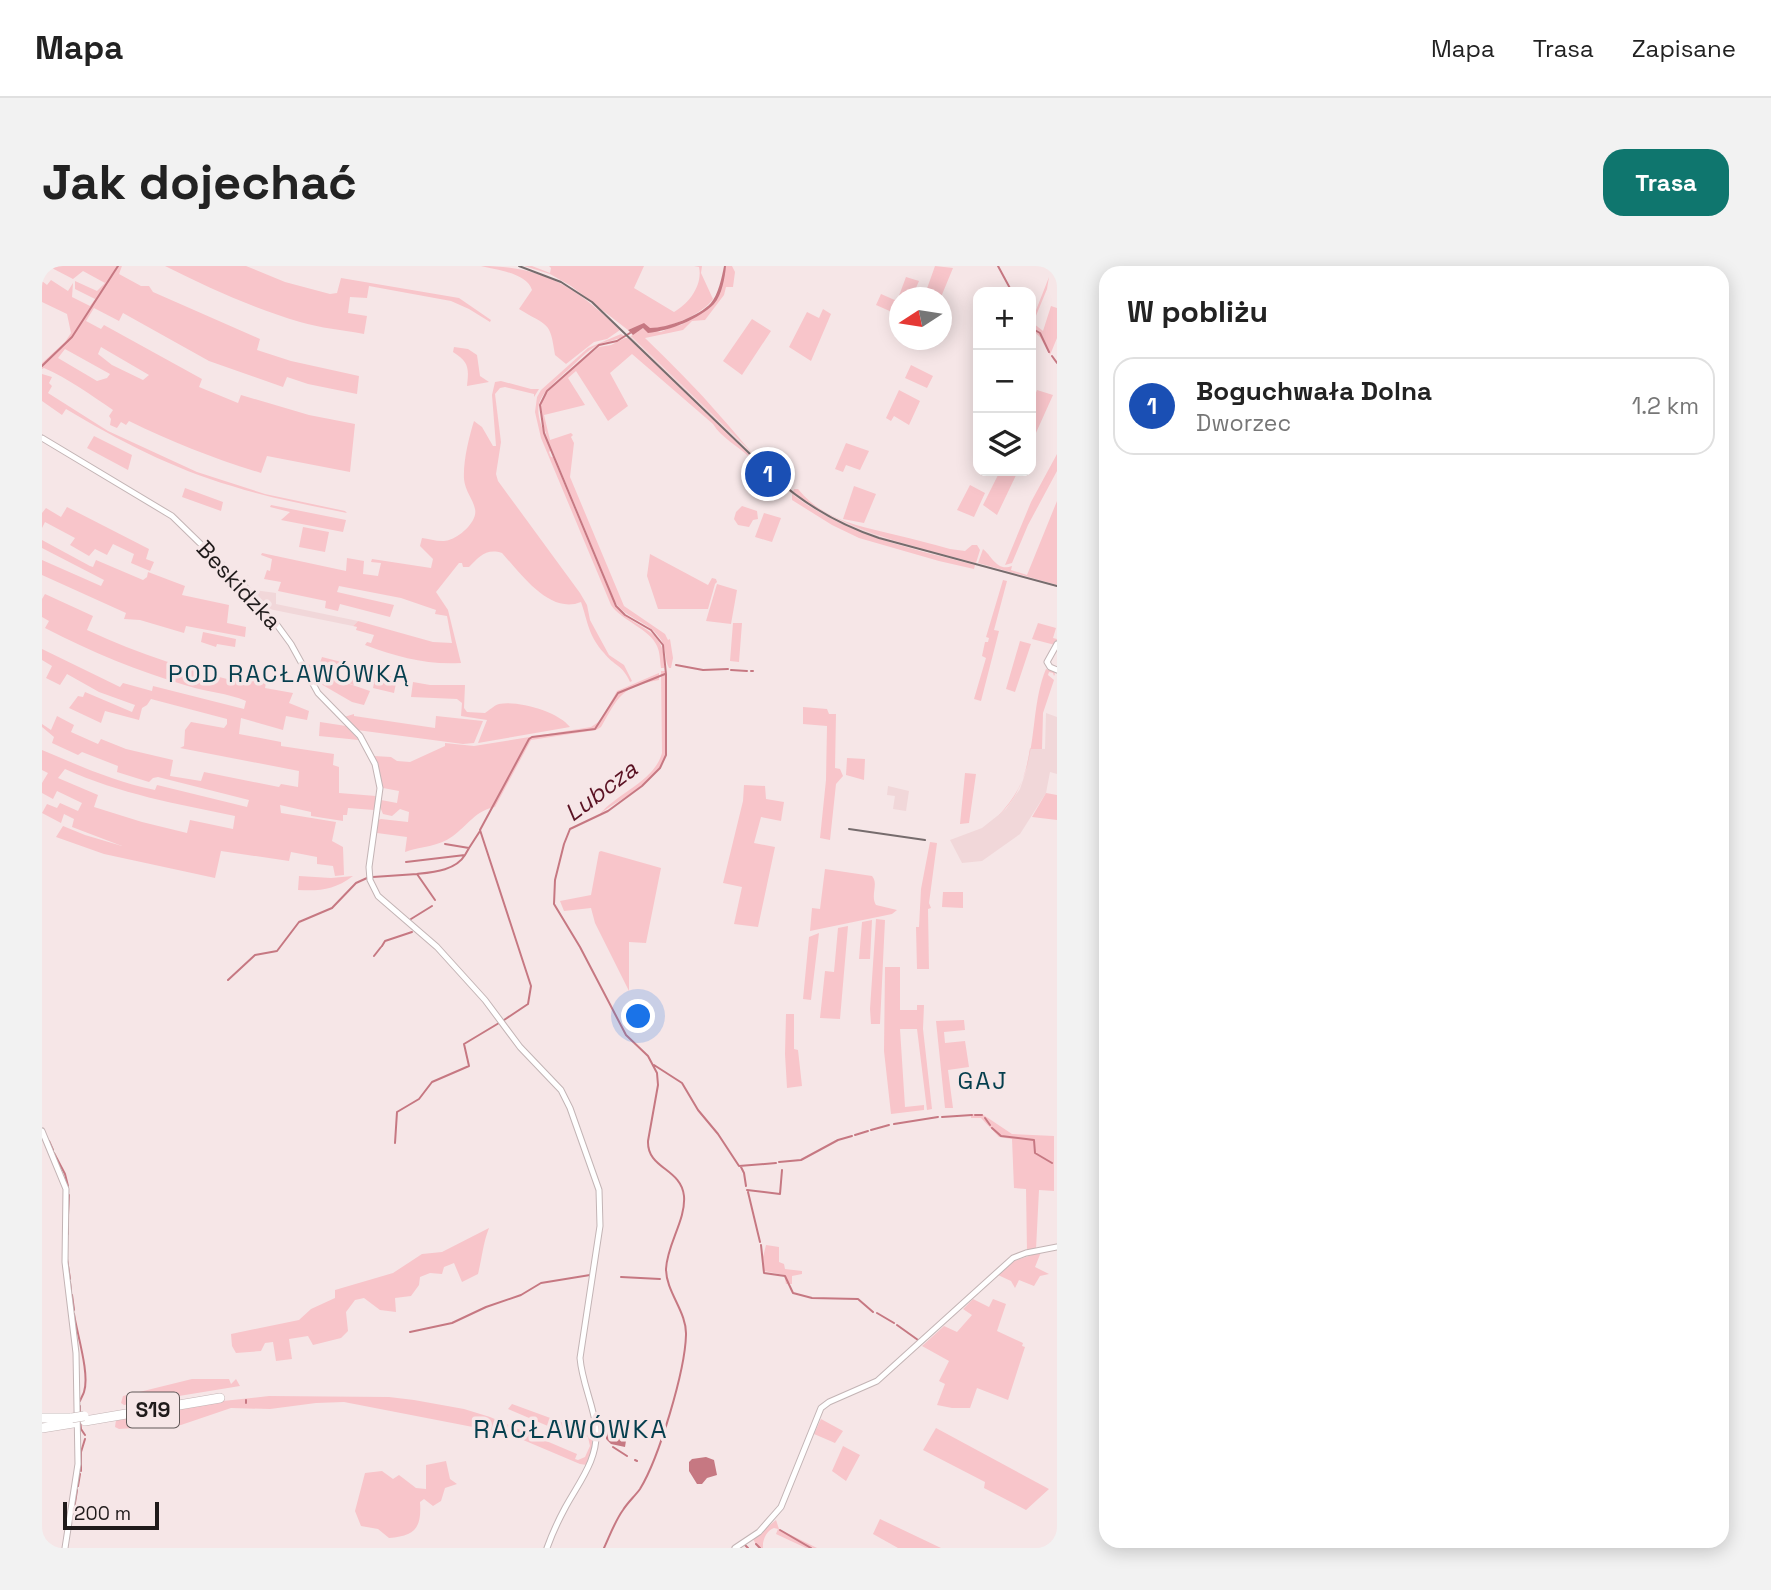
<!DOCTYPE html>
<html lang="pl">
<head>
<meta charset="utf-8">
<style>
	body { margin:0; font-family:"Space Grotesk",sans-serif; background:#f2f2f2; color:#222 }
	.controls { position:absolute; right:21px; top:21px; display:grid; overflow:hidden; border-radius:14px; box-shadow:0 4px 18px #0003 }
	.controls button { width:63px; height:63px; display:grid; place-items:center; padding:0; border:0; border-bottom:2px solid #e0e0e0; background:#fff; color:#222; font:35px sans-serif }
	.compass { position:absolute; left:847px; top:21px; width:63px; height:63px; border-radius:50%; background:#fff; box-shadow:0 4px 18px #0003; rotate:258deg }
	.scale { position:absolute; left:21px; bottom:18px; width:96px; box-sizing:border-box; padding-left:7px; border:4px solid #201b1b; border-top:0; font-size:19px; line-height:24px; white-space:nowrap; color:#201b1b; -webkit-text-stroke:5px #f6e6e7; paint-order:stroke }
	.you { position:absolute; left:597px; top:751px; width:24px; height:24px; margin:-18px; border:5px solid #fff; border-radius:50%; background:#1a73e8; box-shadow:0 0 0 10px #1a73e833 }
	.badge { display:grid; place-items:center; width:46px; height:46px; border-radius:50%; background:#0f766e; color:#fff; font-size:23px; font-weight:700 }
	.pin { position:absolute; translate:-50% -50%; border:4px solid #fff; box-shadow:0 2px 7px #0006 }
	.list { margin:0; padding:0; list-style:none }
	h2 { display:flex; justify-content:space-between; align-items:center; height:91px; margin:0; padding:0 28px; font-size:30px }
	h2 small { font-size:23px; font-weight:400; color:#767676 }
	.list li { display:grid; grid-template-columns:46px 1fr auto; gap:21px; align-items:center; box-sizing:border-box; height:98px; margin:0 14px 14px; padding:0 14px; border:2px solid #e0e0e0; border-radius:21px }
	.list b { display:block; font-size:26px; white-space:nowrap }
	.list p { margin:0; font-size:23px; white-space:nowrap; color:#767676 }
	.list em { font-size:23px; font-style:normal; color:#767676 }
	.icon { flex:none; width:38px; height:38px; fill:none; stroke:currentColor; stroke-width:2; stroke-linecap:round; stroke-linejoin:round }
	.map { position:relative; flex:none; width:1015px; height:1282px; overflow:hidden; border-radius:21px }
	header { display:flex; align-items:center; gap:42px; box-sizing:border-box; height:98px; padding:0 35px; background:#fff; border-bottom:2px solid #e0e0e0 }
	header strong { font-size:33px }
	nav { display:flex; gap:38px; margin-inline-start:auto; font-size:24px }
	.intro { display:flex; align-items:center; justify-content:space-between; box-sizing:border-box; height:168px; padding:0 42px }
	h1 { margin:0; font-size:49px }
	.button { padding:18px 32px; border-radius:21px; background:#0f766e; color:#fff; font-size:24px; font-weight:700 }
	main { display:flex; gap:42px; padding:0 42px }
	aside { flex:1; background:#fff; border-radius:21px; box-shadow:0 4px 18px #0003 }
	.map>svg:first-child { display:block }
	.built { fill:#f1d7d9 }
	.green { fill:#f8c5ca; fill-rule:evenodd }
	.water { fill:#c67882 }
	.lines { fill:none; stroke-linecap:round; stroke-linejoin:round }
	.stream { stroke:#c67882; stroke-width:2 }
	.secondary-casing { stroke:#c3b4b5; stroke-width:7 }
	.highway-casing { stroke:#c3b4b5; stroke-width:10 }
	.secondary { stroke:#fff; stroke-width:5 }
	.highway { stroke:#fff; stroke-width:9 }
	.rail { stroke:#766c6d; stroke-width:2 }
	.highway-bridge-casing { stroke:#c3b4b5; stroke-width:10; stroke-linecap:butt }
	.highway-bridge { stroke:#fff; stroke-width:9 }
	.labels { text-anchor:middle; stroke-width:7; stroke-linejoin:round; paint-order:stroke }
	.shield { fill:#f6e6e7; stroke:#605858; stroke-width:2 }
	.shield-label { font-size:21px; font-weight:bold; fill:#201b1b }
	.street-label { font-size:23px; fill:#201b1b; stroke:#f6e6e7 }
	.neighbourhood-label { font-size:24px; letter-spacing:2px; fill:#063f4e; stroke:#f6e6e7 }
	.water-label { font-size:24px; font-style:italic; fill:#5a1223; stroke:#f6e6e7 }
	.quarter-label { font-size:26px; letter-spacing:2px; fill:#063f4e; stroke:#f6e6e7 }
</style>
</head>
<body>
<header>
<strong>Mapa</strong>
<nav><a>Mapa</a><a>Trasa</a><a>Zapisane</a></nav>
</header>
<div class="intro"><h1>Jak dojechać</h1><a class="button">Trasa</a></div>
<main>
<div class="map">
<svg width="1015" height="1282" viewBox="0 0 1015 1282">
	<rect width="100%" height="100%" fill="#f6e6e7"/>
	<!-- built -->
	<path class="built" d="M 589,70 L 749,224 L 787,250 L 840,271 L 1015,319 L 1015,321 L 824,269 L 780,250 L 750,228 L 734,214 L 587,72 Z
		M 212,324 L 234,327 L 234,338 L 316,355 L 311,360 L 227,343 Z
		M 1004,447 L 1015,451 L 1015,508 L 1008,506 L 1004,527 L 978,568 L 940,595 L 920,597 L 908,574 L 940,562 L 964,543 L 978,523 L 984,505 L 988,482 L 1003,483 Z
		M 846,520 L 867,525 L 864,545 L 851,543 L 853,530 L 845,529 Z"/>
	<!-- green -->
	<path class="green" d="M 6,0 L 80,0 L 77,8 L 99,20 L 107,20 L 111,26 L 218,73 L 215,84 L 249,95 L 317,110 L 315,128 L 266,118 L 245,111 L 241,121 L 167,95 L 81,47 L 77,55 L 52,42 L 44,55 L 59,63 L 62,59 L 160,113 L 157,121 L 196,137 L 199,129 L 267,149 L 313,158 L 308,206 L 225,190 L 219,207 C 173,193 130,176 87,155 L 84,159 L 79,156 L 75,162 L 68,159 L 69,153 L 67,150 L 71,144 C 49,129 27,113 2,102 L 0,103 L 0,97 L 23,76 L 29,67 L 25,48 L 0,36 L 0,15 L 5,19 L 9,14 L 26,25 L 31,17 L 30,31 L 48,40 L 53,33 L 33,23 L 33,15 L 55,25 L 63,17 L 41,5 L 31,13 ZM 59,81 L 107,109 L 101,114 L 70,99 L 56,88 ZM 23,83 L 68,108 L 65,112 L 55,115 L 16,92 Z
		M 123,0 L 204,0 L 243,16 L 288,28 L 295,27 L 299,12 L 417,32 L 449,54 L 448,56 L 427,43 L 409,35 L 327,20 L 325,32 L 308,31 L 306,47 L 325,50 L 322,68 C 301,64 278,62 258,56 C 211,42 167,22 123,0 Z
		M 439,0 C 502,0 534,21 578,64 L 565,73 L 552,76 L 524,98 L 513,89 C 508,54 506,61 477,43 L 490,24 C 485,7 455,4 439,0 Z
		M 482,0 L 490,0 L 508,7 L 509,2 L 507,0 L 602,0 L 592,22 L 632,46 C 647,38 661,19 657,1 L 652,0 L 660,0 L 659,7 L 671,33 C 662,47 630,61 613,62 C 604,63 595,60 586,64 L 529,20 L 508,8 Z
		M 684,0 L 690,0 L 693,6 L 691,21 L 684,21 L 682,29 L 663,54 L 650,55 L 641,64 L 603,72 C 629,97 655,123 679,151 C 700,174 720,203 749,219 L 749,224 L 589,70 L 601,62 L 619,66 L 632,60 L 639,59 L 658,48 L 673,37 Z
		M 893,0 L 911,2 L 899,31 L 882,31 Z
		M 864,11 L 877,15 L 870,31 L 858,32 L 857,55 L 848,51 L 850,46 L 834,39 L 839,28 L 855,35 Z
		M 1007,11 L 1005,23 L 991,57 L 1001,65 L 1009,40 L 1015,42 L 1015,72 L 1008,89 L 998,71 L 989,63 L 989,57 Z
		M 781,43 L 789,48 L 769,95 L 747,81 L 765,46 L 777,52 Z
		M 710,53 L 729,65 L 700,109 L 681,95 Z
		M 579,68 L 582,70 C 573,75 564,75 556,79 C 545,84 535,96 526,104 C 490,136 490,139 509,184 L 507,186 L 509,191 L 511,191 L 573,340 C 593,365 625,360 622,402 L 619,402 C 618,395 618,386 615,380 C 608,363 580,355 569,339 L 499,172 L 493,146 L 495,131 L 499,124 L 546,82 Z
		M 583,72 L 587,72 L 710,191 L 709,193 C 697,180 679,172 671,158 L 590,88 L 568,107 L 586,140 L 566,155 L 534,105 L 526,112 L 543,139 L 502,149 L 508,174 L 529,167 L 531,169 L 529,171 L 532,177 L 528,211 L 582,340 L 623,368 L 626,374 L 628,373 L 631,392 L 629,402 L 627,402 C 622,393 625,380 617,371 C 606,355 584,353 573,336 L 506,174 C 503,163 496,148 500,136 C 505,120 544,92 557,81 L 569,79 Z
		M 412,81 L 426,83 L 435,89 L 438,110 L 447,116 L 425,120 C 427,102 427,96 411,86 Z
		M 869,99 L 891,110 L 885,122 L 863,112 Z
		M 0,108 L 10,111 L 7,117 L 10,120 L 6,127 L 66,165 L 155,206 L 223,228 L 303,245 L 305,247 C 266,239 227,232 190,220 C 131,203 76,174 24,143 L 20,149 L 0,135 Z
		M 459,115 L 489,123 L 497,123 L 492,131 L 492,128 L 463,121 L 458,122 L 453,128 L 459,176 L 454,208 L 456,215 L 538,327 L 545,339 L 548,354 L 567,389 L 582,399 L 590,415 L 588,416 C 581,399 572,400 562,387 C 546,369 546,356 539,336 C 508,349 479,308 460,287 C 444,282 437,291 427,301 L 421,301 L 420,297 L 417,297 L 394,326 L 406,344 L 419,397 C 384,399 356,391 323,379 L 325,376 L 329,377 L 332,369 L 314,364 L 315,361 L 311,360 L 316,355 L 391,376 L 410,377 L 405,350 L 393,348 L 394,344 L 359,332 L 297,320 L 295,326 L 352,339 L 348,351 L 298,338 L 296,345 L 283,342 L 284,335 L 236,325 L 239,316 L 222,313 L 225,304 L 228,305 L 230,293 L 219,289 L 220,287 L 304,305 L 305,292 L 322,295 L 321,308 L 336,310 L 339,297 L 329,296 L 330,293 L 389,302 L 391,293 L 378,280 L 380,272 C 388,273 399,277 407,274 C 418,271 436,255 433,243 C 431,233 423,225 422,213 C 421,195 427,171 432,155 L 440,161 L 451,180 L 454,180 L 450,129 L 453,116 Z
		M 857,124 L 878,135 L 867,159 L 852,150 L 849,155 L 844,152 Z
		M 995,124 L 1011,129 L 989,178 L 989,139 Z
		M 52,170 L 90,189 L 86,204 L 45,182 Z
		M 804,177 L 827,185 L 818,204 L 804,199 L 801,206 L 793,203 Z
		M 1015,188 L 1015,205 L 986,259 L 970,297 L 963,299 L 989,236 Z
		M 958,205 L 976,205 L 955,249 L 941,239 Z
		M 928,219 L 943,227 L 932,251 L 915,244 Z
		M 812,220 L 834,228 L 822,257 L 801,253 Z
		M 143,222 L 181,236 L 179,245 L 140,231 Z
		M 752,223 L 756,223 C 781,254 817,260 854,269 C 872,273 890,278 908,283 L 923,285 L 930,279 L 935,279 L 938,284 L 934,297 C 869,279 806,267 751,226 Z
		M 750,228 C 804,270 869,282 933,299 L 932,303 L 897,295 L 817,272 L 790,259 L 750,234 Z
		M 1015,235 L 1015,319 L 936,297 L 941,283 C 950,290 955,306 970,300 L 969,304 L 985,309 Z
		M 229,239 L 304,254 L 301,266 L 239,254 L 248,246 L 228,241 Z
		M 700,240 L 715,245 L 716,253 L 711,254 L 707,261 L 696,259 L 692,253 L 694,246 Z
		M 25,241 L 107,283 L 104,293 L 112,296 L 108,305 L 89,297 L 92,288 L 71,278 L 65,289 L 53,283 L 47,290 L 28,279 L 33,272 L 3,256 L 0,262 L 0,247 L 4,242 L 19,251 Z
		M 722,247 L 739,252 L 730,276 L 713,271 Z
		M 261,261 L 287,266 L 283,286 L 257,281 Z
		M 0,274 L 48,300 L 51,301 L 54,294 L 101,314 L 105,311 L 106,306 L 143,320 L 140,329 L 187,339 L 185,357 L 204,361 L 203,371 L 144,360 L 142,367 L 98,354 L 82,353 L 84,347 L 0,309 L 0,294 L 59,320 L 62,314 L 0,282 Z
		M 608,288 L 666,319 L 670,312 L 674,313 L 675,316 L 673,318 L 666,343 L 616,343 L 605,310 Z
		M 961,314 L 965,315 L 952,364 L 957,365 L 939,435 L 932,433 L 944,392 L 940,390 L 943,376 L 946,376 L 947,372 L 944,371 Z
		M 675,318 L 695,324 L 689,358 L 664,355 Z
		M 3,328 L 51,350 L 45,364 C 97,388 151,406 207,418 L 210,403 L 226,407 L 223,422 L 251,427 L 247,437 L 267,445 L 265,454 L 244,450 L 241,464 L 199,452 L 197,468 L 239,476 L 239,480 L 292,488 L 291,499 L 297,501 L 297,527 L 334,530 L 332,544 L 306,542 L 305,549 L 301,549 L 301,555 L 269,550 L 269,546 L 238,539 L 239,547 L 294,556 L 290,575 L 301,581 L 302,609 L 293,610 L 291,600 L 275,598 L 275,591 L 249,586 L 247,595 L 179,585 L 173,612 L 62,588 L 14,571 L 21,560 L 43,569 L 80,580 L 30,561 L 32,553 L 22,548 L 19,557 L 0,547 L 5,538 L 15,542 L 18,537 L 36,545 L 40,537 L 15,525 L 11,533 L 0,527 L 0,517 L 6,507 L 0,504 L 0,484 C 38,500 73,516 113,524 L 115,519 L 205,541 L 207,534 L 116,511 L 111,512 L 107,516 L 75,506 L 76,500 L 40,486 L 36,489 L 10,477 L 12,471 L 0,461 L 0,458 L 9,464 L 15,450 L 32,459 L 29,466 L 56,478 L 59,473 L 84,483 L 131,494 L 128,510 L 159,515 L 162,506 L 237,521 L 239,518 L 256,521 L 257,505 L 138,482 L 142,480 L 143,464 L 149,456 L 182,462 L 185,458 L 185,453 L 109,433 L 105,439 L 100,442 L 97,454 L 63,445 L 59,457 L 27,442 L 36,430 L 41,431 L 43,426 L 90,446 L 93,439 L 57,426 L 25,408 L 18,419 L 4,412 L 10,400 L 0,394 L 0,383 L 78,421 L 81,417 L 110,425 L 111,420 L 202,443 L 204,435 C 186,427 164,426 146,420 C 96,405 49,386 3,362 L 7,355 L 0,351 L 0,333 ZM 23,503 C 78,528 135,538 193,550 L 191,563 L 148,554 L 145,567 L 100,556 L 52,541 L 56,529 L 16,512 Z
		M 691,357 L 700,357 L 697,396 L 688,395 Z
		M 996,357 L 1014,362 L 1011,372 L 1015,373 L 1013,379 L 990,373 Z
		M 161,366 L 194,373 L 193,381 L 175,378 L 174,381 L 159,376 Z
		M 978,375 L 989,378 L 973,426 L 964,423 Z
		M 280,391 L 303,397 L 296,413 L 276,402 Z
		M 263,396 L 290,412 L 328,425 L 322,439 L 310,436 L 272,414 Z
		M 313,400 L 355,412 L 352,427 L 331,422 L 332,417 L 319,414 L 311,419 L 307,417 Z
		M 1004,403 L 1012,405 L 1013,408 L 1012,410 L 1011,407 L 1007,406 L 1006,409 L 1012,414 L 1001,447 L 1000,483 L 988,483 C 984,508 977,531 957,549 C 965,540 974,529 979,517 C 995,482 989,439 1004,403 Z
		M 619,405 L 623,405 L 624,483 C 621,516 577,532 557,549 C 575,527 612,516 620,487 Z
		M 617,407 L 617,414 C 579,421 577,430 559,461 L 554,464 L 489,474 L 453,541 C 434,544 425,560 411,570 C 397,581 379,580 363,586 L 365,571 L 335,567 L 336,554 L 339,553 L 366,556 L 367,546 L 358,543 L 350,550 L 341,548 L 338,541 L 339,534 L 355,537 L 357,525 L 341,522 L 332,490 L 349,491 L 355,495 L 368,496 L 403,480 L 403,477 L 432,480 L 549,461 L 558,455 L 575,425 Z
		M 371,416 L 388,419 L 423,419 L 422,442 L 425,446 L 443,447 C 448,444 451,440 457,438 C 476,434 517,446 528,461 L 436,477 L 445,454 L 419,450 L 420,437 L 415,433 L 369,431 Z
		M 761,441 L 785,443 L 787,448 L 794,448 L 793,502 L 798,503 L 801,510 L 794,518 L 788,574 L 778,572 L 784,514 L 785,460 L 761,458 Z
		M 312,448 L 312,450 L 393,462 L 394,450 L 441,455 L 432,477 L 421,478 L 315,464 L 302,451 Z
		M 278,456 L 304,460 L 317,474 L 277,470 Z
		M 805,492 L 823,493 L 822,514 L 804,509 Z
		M 923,507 L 934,508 L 927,557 L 918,558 Z
		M 702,519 L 723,520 L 724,533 L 742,536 L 739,555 L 719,551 L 712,577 L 733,581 L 716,661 L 692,658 L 700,621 L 681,617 L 701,535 Z
		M 1004,527 L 1015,529 L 1015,554 L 990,551 Z
		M 888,576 L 895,577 L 887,637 L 889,642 L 886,643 L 887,703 L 875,703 L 874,661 L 877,661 L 879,623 Z
		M 559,585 L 619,602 L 604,677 L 587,676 L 587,725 L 553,657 L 549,642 L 522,645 L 518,635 L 549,629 L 557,586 Z
		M 783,603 L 830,610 C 837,618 828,629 834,639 L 855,644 L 850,648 L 768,665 L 770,642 L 778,643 Z
		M 257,610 L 289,612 L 311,610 C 292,624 279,625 256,624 Z
		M 901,626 L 921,626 L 921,642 L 900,641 Z
		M 834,653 L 843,654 L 838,758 L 829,758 L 828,743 Z
		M 830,654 L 828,693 L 817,693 L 820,656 Z
		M 806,660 L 798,753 L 778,752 L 783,705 L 792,706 L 796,662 Z
		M 777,667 L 769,734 L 761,733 L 767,671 Z
		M 843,701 L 858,701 L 858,744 L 875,744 L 875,739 L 882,739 L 881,763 L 890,843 L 885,844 L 875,763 L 858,763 L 863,841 L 882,839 L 882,844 L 849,848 L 842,785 Z
		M 744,748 L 752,748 L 752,783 L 756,784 L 760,820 L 745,822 L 743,788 Z
		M 922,754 L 923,764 L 902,766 L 903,777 L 923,775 L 927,801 L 906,804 L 911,842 L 903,842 L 894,755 Z
		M 929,848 L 940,848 L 970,868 L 1012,870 L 1012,925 L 997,924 L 994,983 L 985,985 L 984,923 L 972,922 L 970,873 L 957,871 L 939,852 L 929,852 Z
		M 447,962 C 441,977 440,992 436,1008 L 420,1016 L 412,997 L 402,1001 L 400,1008 L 388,1007 L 378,1011 L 377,1019 L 369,1030 L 353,1032 L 354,1046 L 338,1044 L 322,1032 L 313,1034 L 304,1046 L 306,1065 L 299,1072 L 271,1079 L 266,1070 L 247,1073 L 250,1093 L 234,1095 L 231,1076 L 223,1077 L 219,1085 L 194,1087 L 190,1080 L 189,1068 L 257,1054 L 269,1043 L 293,1032 L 293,1024 L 351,1007 L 380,988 L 400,986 Z
		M 724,979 L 737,981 L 737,996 L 742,998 L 743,1003 L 760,1005 L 760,1008 L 750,1010 L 750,1018 L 744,1018 L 742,1009 L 722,1005 L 721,991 Z
		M 999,986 L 993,1001 L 1007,1008 L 998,1010 L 992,1020 L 977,1014 L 973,1022 L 969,1015 L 956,1009 L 972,995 Z
		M 931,1033 L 947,1041 L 951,1033 L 964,1038 L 955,1065 L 981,1077 L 980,1080 L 983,1081 L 966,1134 L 935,1122 L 928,1142 L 910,1142 L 895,1139 L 903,1118 L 897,1115 L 907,1095 L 880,1080 L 902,1060 L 915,1066 L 930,1049 L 921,1043 Z
		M 150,1113 L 187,1113 L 189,1118 L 194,1113 L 198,1120 L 82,1139 L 79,1137 L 81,1130 Z
		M 227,1130 L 347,1131 L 372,1134 L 422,1143 L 448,1151 L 535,1188 L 533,1193 L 536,1194 L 543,1191 L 548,1180 L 546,1171 L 544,1170 L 541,1175 L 466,1143 L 470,1138 L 522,1157 L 550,1159 L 550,1185 L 545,1199 L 538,1198 L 467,1168 L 302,1136 L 274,1137 L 228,1143 L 189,1142 L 139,1159 L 77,1163 L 73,1161 L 74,1154 L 181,1135 Z
		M 779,1153 L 801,1165 L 793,1177 L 772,1168 Z
		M 894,1162 L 1007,1223 L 984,1244 L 942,1222 L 943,1216 L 881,1184 Z
		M 801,1180 L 818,1189 L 804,1215 L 790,1205 Z
		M 404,1195 L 408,1213 L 415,1218 L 403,1222 L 399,1235 L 391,1240 L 382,1233 L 378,1236 C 380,1263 372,1270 347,1272 L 336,1263 L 319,1260 L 313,1245 L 323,1207 L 340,1205 L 351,1213 L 357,1209 L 374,1222 L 384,1223 L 384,1199 Z
		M 838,1253 L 899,1282 L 856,1282 L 831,1268 Z
		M 734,1254 L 737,1263 L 775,1282 L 764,1282 L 734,1268 L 736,1263 L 732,1262 C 725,1264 720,1274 721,1282 L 716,1282 L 711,1273 Z"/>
	<!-- water -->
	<path class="water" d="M 682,0 L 684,0 C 683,11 680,29 672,38 C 657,53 627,65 606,67 L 601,62 L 591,69 L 586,64 L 602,57 L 608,62 C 626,62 657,50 669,37 C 676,29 680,11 682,0 Z
		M 573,1161 L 580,1162 L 585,1168 L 583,1181 L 569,1178 L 564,1173 L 564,1166 Z
		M 664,1191 L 672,1194 L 675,1209 L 665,1212 L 660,1218 L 655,1218 L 647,1205 L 647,1196 L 650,1193 Z"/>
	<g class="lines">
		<!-- stream -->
		<path class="stream" d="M 956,0 L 970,26
			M 989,62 L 998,67 L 1007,86
			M 1010,90 L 1015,97
			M 0,100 L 30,71 L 76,0
			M 634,399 L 661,404 L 686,403
			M 689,404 L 705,405
			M 709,405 L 711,405
			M 403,578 L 427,582 L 438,565
			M 364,596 L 423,589 L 427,582
			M 331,611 L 375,608
			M 393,634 L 375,608 C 393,606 414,604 423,589
			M 369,653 L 390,640
			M 340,680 L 343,675 L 370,666
			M 332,690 L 339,681
			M 186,714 L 213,689 L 235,685 L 257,656 L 290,642 L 314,617 L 325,612
			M 462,754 L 486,738 L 489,720 L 438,564 L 487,473 L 490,471 L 553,463 L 576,427 L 623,408
			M 612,799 L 640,817 L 656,844 L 676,868 L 697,900 L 734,897
			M 933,849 L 940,849
			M 900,851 L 930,849
			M 943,852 L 948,859
			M 852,858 L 896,851
			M 950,862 L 959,870 L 992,874 L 993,887 L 1010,897
			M 829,864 L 847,859
			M 813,869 L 826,865
			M 7,875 L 11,884
			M 353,877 L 355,846 L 377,833 L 390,816 L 427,800 L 422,778 L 457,757
			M 12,887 L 23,908 L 26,920
			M 737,896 L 759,894 L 796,874 L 810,870
			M 699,901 L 702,907 L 704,920
			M 705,924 L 738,928 L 740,904
			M 706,926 L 718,976
			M 26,949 L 27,929
			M 26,968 L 26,953
			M 719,979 L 722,1007 L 743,1010 L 751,1027 L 770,1032 L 816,1033 L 831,1046
			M 25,993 L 28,1013
			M 579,1011 L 618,1013
			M 28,1016 L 29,1025
			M 30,1029 L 32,1044
			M 835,1047 L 852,1057
			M 32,1048 C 35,1068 48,1108 42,1126 C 41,1129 39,1132 38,1135
			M 855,1059 L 876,1074
			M 368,1066 L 410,1057 L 444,1041 L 479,1029 L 499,1017 L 548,1009
			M 204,1134 L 204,1137
			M 38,1140 L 38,1148
			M 38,1153 L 39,1163 L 43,1169
			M 571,1181 L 585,1190
			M 593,1194 L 595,1195
			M 39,1205 L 39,1186 L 43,1173
			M 36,1220 L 38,1208
			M 32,1243 L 35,1224
			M 738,1264 L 769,1282
			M 714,1278 L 718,1282
			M 703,1279 L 706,1282
			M 562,1282 C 568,1269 573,1255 581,1244 C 586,1236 593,1230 598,1223 C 617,1192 643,1105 644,1069 C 645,1046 624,1026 624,1003 C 625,978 644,954 642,930 C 639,902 605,903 606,875 L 616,819 L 615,807 L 606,790 L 584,769 L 538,681 L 512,638 L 513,614 L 522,578 L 528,563 L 566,545 L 600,520 L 618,502 L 624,489 L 624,408 L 621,379 L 609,364 L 583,349 L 574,340 L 502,167 L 498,139 L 505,125 L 557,79 L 575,75 L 588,67"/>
		<!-- secondary casing -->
		<g class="secondary-casing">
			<path id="secondary" d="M 0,172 L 130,250 L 207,325 L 227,348 L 249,378 L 276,427 L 318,470 L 333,498 L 338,522 L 327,601 L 328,614 L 336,630 L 395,681 L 443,734 L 478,781 L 519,824 L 528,842 L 557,924 L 558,960 L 538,1092 C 540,1116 551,1138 554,1161 C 557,1193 537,1216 523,1242 C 516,1255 510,1268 505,1282
				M 1015,378 L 1005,396 L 1008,401 L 1015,404
				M 0,865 L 24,923 L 23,996 L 34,1087 L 36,1198 L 23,1282
				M 693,1282 L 717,1266 L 739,1241 L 779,1142 L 787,1136 L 835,1115 L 971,992 L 984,987 L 1015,981"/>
		</g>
		<!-- highway casing -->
		<g class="highway-casing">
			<path id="highway" d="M 0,1152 L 30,1152
				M 43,1155 L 178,1132
				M 0,1162 L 31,1157"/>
		</g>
		<!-- secondary -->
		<use href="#secondary" class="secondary"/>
		<!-- highway -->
		<use href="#highway" class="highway"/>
		<!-- rail -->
		<path class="rail" d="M 477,0 L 519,16 L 550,36 L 729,208 C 761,238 795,258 837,272 L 1015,320
			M 807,563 L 883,574"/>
		<!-- highway-bridge casing -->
		<g class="highway-bridge-casing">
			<path id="highway-bridge" d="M 30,1152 L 42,1150"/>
		</g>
		<!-- highway-bridge -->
		<use href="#highway-bridge" class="highway-bridge"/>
	</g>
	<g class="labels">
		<!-- shield labels -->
		<rect class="shield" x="85" y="1126.5" width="52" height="35" rx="5"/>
		<g class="shield-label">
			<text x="111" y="1151">S19</text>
		</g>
		<!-- street labels -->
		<g class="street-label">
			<text transform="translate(197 319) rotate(47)" y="8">Beskidzka</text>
		</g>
		<!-- neighbourhood labels -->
		<g class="neighbourhood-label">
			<text x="247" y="416">POD RACŁAWÓWKĄ</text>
			<text x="941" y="823">GAJ</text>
		</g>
		<!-- water labels -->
		<g class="water-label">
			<text transform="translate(559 525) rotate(-37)" y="8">Lubcza</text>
		</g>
		<!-- quarter labels -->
		<g class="quarter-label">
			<text x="529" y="1172">RACŁAWÓWKA</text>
		</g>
	</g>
</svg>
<div class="controls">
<button>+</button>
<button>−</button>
<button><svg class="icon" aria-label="layers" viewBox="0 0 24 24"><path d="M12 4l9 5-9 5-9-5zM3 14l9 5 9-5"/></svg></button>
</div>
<svg class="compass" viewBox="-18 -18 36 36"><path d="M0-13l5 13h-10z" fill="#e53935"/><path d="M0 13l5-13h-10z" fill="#767676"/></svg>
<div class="scale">200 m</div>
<div class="you"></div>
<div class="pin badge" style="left:726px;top:208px;background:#1a4fb4">1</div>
</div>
<aside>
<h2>W pobliżu<small></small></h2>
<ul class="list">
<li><span class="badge" style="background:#1a4fb4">1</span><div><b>Boguchwała Dolna</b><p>Dworzec</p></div><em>1.2 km</em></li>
</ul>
</aside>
</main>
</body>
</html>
